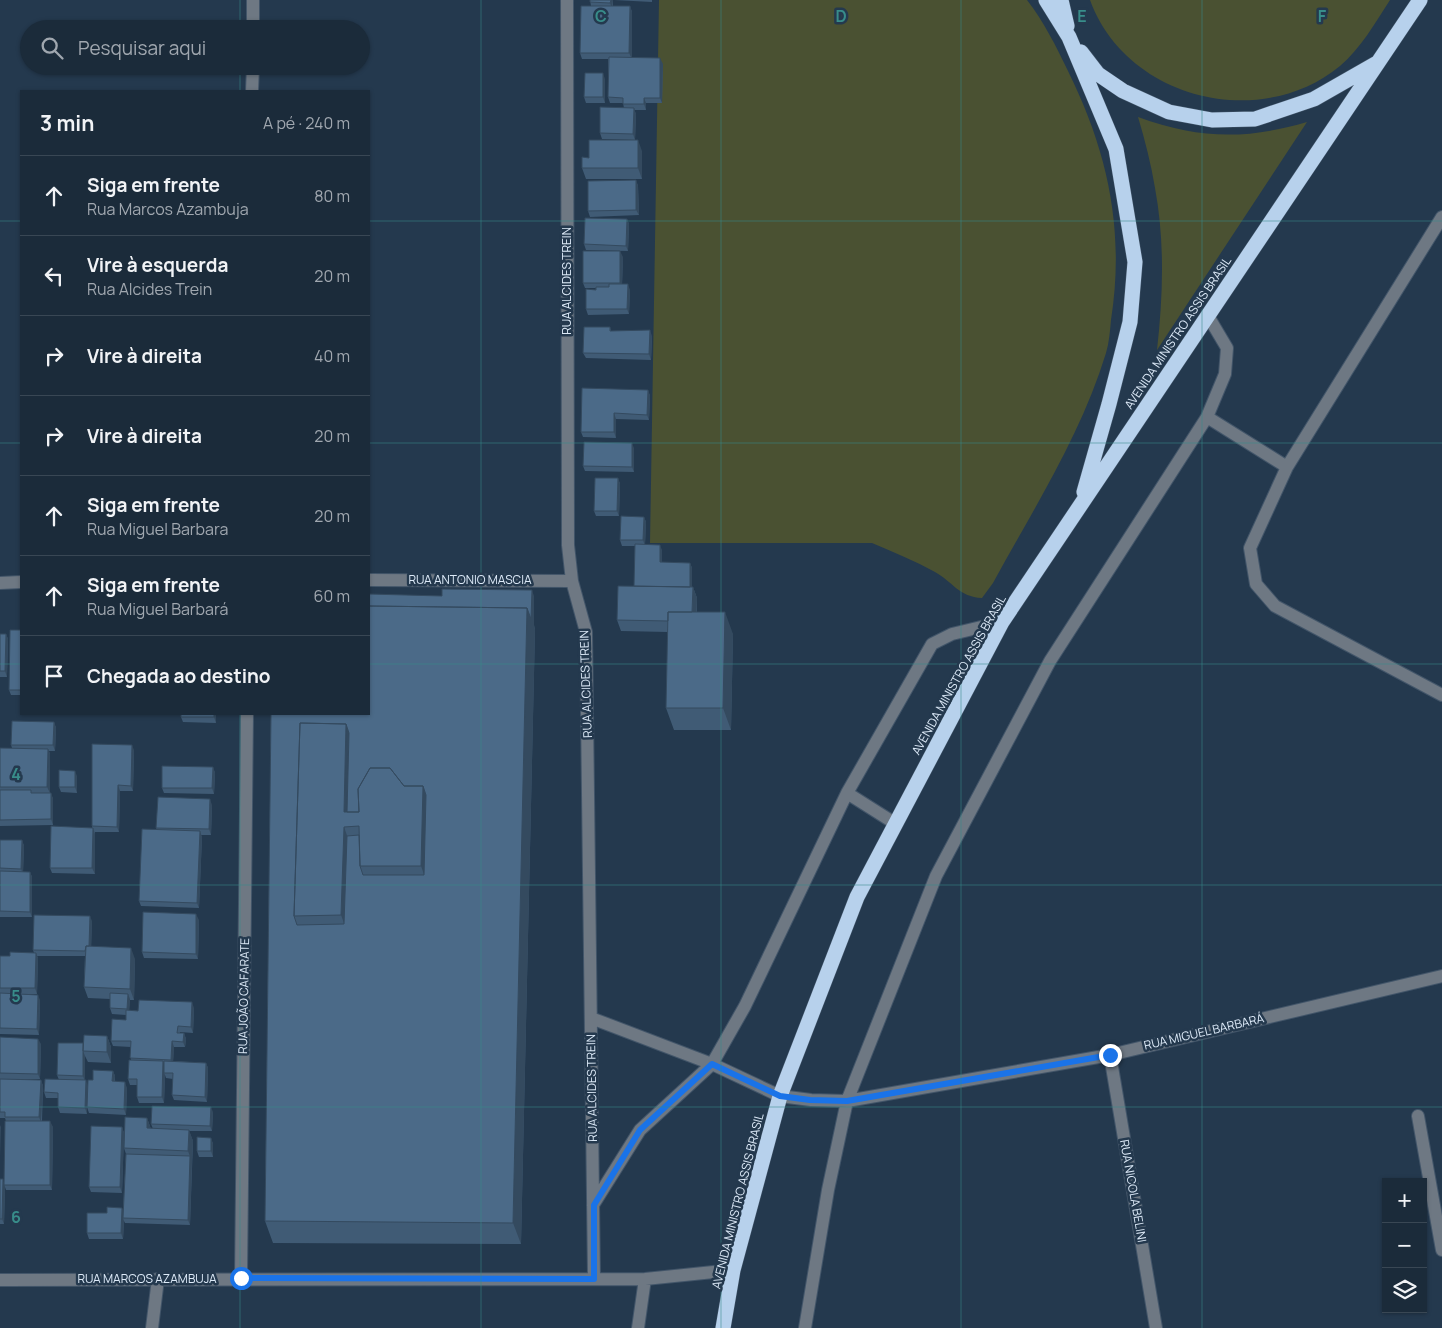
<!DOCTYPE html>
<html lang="pt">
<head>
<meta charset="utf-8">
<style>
	body { margin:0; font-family:Manrope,sans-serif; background:#243342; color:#f1f3f6 }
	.controls { position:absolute; right:15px; bottom:15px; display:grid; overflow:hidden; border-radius:0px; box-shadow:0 1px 4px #0004 }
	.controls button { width:45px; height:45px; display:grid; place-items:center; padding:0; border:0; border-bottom:1px solid #394754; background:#1b2b3a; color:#f1f3f6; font:25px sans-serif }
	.stop { position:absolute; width:15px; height:15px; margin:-11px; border:4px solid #1a73e8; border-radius:50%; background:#fff }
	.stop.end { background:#1a73e8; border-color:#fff; box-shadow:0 1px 5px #0008 }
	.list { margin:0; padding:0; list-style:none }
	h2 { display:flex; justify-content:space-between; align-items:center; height:65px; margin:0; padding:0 20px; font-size:21px }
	h2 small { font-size:16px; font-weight:400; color:#a0a7af }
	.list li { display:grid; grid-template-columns:32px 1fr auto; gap:15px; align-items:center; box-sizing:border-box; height:80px; padding:0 20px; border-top:1px solid #394754 }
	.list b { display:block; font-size:19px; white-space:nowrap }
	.list p { margin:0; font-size:16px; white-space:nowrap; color:#a0a7af }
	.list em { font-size:16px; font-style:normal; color:#a0a7af }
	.icon { flex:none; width:28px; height:28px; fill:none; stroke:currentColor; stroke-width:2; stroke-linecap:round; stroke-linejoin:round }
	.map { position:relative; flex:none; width:1442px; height:1328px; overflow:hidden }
	.search { position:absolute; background:#1b2b3a; box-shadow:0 1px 4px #0004; left:20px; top:20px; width:350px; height:55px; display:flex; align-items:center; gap:12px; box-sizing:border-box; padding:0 18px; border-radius:28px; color:#a0a7af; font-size:19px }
	.panel { position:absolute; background:#1b2b3a; box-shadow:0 1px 4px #0004; left:20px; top:90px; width:350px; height:625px; border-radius:0px }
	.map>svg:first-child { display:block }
	.green { fill:#4a5132 }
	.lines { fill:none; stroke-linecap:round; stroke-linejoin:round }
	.minor-casing { stroke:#425569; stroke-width:14 }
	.highway-casing { stroke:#425569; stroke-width:16 }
	.minor { stroke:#6e7883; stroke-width:12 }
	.highway { stroke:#b7d1ec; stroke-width:15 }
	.wall { fill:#405b75 }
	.shaded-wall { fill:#344a5f }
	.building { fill:#4b6a88; stroke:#344a5f; fill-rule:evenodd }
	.route { stroke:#1a73e8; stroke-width:6 }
	.grid { fill:none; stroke:#388d8a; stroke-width:1; stroke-opacity:0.55 }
	.labels { text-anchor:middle; stroke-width:5; stroke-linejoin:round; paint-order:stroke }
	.street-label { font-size:12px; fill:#ddeaf8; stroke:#24394e }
	.grid-label { font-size:16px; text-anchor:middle; font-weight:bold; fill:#388d8a; stroke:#24394e; stroke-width:5; stroke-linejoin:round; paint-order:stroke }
</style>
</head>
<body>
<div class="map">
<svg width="1442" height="1328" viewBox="0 0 1442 1328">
	<rect width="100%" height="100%" fill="#24394e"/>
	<!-- green -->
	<path class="green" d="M 659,0 L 1027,0 C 1044,22 1056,46 1068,71 C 1108,152 1125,230 1111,320 C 1110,331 1109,343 1106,353 C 1081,435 1034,508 993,583 L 982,598 C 959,597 953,582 935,572 C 915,561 893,552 872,543 L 650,543 Z
		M 1090,0 L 1390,0 C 1375,23 1361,48 1340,66 C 1260,132 1126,99 1090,0 Z
		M 1138,117 C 1199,139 1245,140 1307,122 L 1157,350 C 1163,296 1165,242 1155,188 C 1151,164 1145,140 1138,117 Z"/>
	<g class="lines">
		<!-- minor casing -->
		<g class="minor-casing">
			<path id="minor" d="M 567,0 L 568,545 L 572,581 L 586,632 L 594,1279
				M 253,29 L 253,0
				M 252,91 L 253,66
				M 1442,217 L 1287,467 L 1250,548 L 1256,584 L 1275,606 L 1442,695
				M 1207,417 L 1287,467
				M 369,580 L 572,581
				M 0,583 L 21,582
				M 847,793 L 896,824
				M 591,1018 L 712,1064 L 780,1096 L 811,1100 L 847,1101 L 1110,1055 L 1442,976
				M 1110,1055 L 1156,1328
				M 1418,1116 L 1442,1250
				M 593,1205 L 640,1130 L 712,1064 L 745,1006 L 847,793 L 932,644 L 952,634 L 1002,622
				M 241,1278 L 247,714
				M 0,1280 L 645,1279 L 733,1270
				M 152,1328 L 158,1279
				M 638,1328 L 645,1279
				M 805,1328 L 828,1190 L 847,1101 L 936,876 L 1050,661 L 1207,417 L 1225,374 L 1227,348 L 1208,316"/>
		</g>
		<!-- highway casing -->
		<g class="highway-casing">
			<path id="highway" d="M 1046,0 L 1069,37 L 1116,149 L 1135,262 L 1130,322 L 1109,404 L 1084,492
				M 1061,0 L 1067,26
				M 1081,52 L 1098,74 L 1123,91 L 1169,112 L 1212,120 L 1255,119 L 1314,99 L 1377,63
				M 723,1328 L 733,1270 L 780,1096 L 857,897 L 1002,622 L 1420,0"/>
		</g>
		<!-- minor -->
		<use href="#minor" class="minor"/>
		<!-- highway -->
		<use href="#highway" class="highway"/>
	</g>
	<!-- wall -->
	<path class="wall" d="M 590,0 L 613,0 L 613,6 L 630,6 L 632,12 L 632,58 L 663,64 L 662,103 L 646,103 L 646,110 L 634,110 L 636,114 L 635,140 L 602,139 L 600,133 L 624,108 L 623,103 L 610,103 L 608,97 L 608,59 L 582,59 L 580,53 L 591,6 Z
		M 614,0 L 652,0 L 652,2 Z
		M 605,79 L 605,103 L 586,103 L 584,97 Z
		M 642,151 L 642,179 L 586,179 L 582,168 L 589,158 Z
		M 636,180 L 638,186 L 639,215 L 590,217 L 588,211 Z
		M 627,219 L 629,224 L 628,251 L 586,250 L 584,244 Z
		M 623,257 L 622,284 L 630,290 L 629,314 L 588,315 L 586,309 L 596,288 L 585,288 L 583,283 Z
		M 610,327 L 611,331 L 652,336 L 651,360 L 586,358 L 583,353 Z
		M 648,390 L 650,396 L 649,420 L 616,419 L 616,438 L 583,437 L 581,432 Z
		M 634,448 L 634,472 L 585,471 L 583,466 Z
		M 618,478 L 620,484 L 619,516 L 596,516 L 594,511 Z
		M 644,517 L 646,522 L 645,544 L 662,550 L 662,562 L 690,563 L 692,568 L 692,587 L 693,587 L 697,598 L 697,612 L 733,634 L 731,730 L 674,730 L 666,708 L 668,632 L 621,631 L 617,620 L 634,586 L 635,546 L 622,546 L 620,540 Z
		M 442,596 L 534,596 L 534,625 L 535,630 L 521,1244 L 273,1243 L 265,1221 L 271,714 Z
		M 21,630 L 21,695 L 11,695 L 9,690 Z
		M 0,634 L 6,634 L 8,639 L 7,677 L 0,677 Z
		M 216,714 L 216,723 L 183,722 L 181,717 Z
		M 54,722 L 56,728 L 55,751 L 49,751 L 50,754 L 50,793 L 51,793 L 53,799 L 53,825 L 0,826 L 0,748 L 12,748 L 11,745 Z
		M 134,750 L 133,791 L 120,791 L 119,832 L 95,832 L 95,874 L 52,873 L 50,868 L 92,828 L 92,826 Z
		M 213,767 L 215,773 L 214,794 L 164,793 L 162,788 Z
		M 77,776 L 77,793 L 61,792 L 59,787 Z
		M 212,805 L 211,835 L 201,835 L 202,837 L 199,908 L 141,906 L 139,901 L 157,830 L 156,828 Z
		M 0,840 L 22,840 L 24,846 L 23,872 L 30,872 L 32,877 L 32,917 L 0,917 Z
		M 199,920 L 198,959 L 144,958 L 142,952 Z
		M 92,921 L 91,946 L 135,959 L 134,1000 L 130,1000 L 129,1010 L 138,1011 L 194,1008 L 193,1033 L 180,1032 L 180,1033 L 184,1033 L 186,1039 L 185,1047 L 174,1047 L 173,1061 L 206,1063 L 208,1068 L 207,1102 L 174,1100 L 172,1095 L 173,1079 L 166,1078 L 165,1075 L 164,1103 L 139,1103 L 137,1097 L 137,1085 L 130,1085 L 128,1079 L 131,1060 L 131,1047 L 113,1046 L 111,1041 L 126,1020 L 126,1015 L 112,1014 L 110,1008 L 110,999 L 88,998 L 84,987 L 85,956 L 37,956 L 38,958 L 37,994 L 11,994 L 40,1000 L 39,1035 L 0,1034 L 0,956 L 10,956 L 34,953 L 33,950 Z
		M 107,1036 L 111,1047 L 111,1063 L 88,1062 L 85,1056 L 85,1080 L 87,1114 L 60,1113 L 58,1107 L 58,1098 L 46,1098 L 44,1092 L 59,1080 L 57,1075 L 83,1043 Z
		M 0,1037 L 41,1044 L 40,1079 L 0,1079 Z
		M 113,1071 L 115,1076 L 115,1081 L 127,1088 L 126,1115 L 89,1113 L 87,1107 L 93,1080 Z
		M 0,1079 L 41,1080 L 43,1086 L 42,1121 L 53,1127 L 52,1190 L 6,1190 L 5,1187 L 4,1224 L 0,1224 L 0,1179 L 4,1183 L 6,1121 L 5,1118 L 0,1118 Z
		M 213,1112 L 212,1131 L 189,1131 L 193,1141 L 190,1225 L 125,1223 L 124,1221 L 123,1239 L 89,1239 L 87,1233 L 107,1213 L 122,1208 L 123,1211 L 126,1154 L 124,1148 L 147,1118 L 151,1129 L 153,1129 L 151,1124 Z
		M 122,1127 L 124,1133 L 122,1193 L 91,1192 L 89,1187 Z
		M 211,1138 L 213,1144 L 213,1157 L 199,1157 L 197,1151 Z"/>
	<!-- shaded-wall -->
	<path class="shaded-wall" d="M 611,0 L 613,0 L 612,9 L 610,3 Z
		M 630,6 L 632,12 L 632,59 L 629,53 Z
		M 660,58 L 663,64 L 662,103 L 660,98 Z
		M 603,73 L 605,79 L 605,103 L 603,97 Z
		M 644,98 L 646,103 L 646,110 L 644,104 Z
		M 634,108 L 636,114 L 635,140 L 633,134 Z
		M 638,140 L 642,151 L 642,179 L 638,168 Z
		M 636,180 L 638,186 L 639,215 L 636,210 Z
		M 627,219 L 629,224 L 628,251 L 626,246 Z
		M 620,251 L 623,257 L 622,288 L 620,283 Z
		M 628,284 L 630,290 L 629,314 L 627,309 Z
		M 650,330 L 652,336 L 651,360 L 649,354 Z
		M 648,390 L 650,396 L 649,420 L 647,415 Z
		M 614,413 L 616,419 L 616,438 L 614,432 Z
		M 632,443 L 634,448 L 634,472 L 632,467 Z
		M 618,478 L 620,484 L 619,516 L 617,511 Z
		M 644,517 L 646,522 L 645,546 L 643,540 Z
		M 660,545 L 662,550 L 662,568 L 660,562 Z
		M 690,563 L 692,568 L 692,597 L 690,591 Z
		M 693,587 L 697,598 L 696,632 L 692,621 Z
		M 532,590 L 534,596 L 534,625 L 535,630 L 521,1244 L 513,1223 L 527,608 Z
		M 725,612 L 733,634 L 731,730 L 723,708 Z
		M 6,634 L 8,639 L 7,677 L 5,671 Z
		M 214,714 L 216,714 L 216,723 L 214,717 Z
		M 54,722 L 56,728 L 55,751 L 53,745 Z
		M 346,724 L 357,754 L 355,821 L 344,812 Z
		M 132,745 L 134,750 L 133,791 L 131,786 Z
		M 48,749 L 50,754 L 50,793 L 47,787 Z
		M 213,767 L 215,773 L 214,794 L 212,788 Z
		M 75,771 L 77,776 L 77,793 L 75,787 Z
		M 118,785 L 120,791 L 119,832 L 117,827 Z
		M 423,786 L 434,817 L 432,897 L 421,866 Z
		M 51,793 L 53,799 L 53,825 L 51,819 Z
		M 210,799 L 212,805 L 211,835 L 209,829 Z
		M 344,827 L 355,858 L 352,945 L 341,915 Z
		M 93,828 L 95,834 L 95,874 L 92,868 Z
		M 200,831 L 202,837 L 199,908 L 197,903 Z
		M 22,840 L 24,846 L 23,874 L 21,869 Z
		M 30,872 L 32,877 L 32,917 L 30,912 Z
		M 196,914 L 199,920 L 198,959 L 196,954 Z
		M 90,916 L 92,921 L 91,957 L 89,951 Z
		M 131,948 L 135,959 L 134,1000 L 130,989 Z
		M 36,953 L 38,958 L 37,994 L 35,988 Z
		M 128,994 L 130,999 L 129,1015 L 127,1009 Z
		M 38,995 L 40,1000 L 39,1035 L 37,1029 Z
		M 192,1002 L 194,1008 L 193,1033 L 191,1027 Z
		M 184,1033 L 186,1039 L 185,1047 L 183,1042 Z
		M 107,1036 L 111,1047 L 111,1063 L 107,1052 Z
		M 38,1039 L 41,1044 L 40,1079 L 38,1074 Z
		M 172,1041 L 174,1047 L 173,1066 L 171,1060 Z
		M 83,1043 L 83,1051 L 85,1056 L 85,1082 L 83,1076 Z
		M 163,1061 L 165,1067 L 164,1073 L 165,1075 L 164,1103 L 162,1097 Z
		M 206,1063 L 208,1068 L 207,1102 L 205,1097 Z
		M 113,1071 L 115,1076 L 114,1087 L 112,1081 Z
		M 41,1080 L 43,1086 L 41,1122 L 39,1117 Z
		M 86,1080 L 88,1086 L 87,1114 L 85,1108 Z
		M 125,1082 L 127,1088 L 126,1115 L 124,1109 Z
		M 211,1107 L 213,1112 L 212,1131 L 210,1126 Z
		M 147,1118 L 151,1129 L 147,1128 Z
		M 50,1121 L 53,1127 L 52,1190 L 50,1185 Z
		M 0,1125 L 1,1127 L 0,1157 Z
		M 122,1127 L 124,1133 L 122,1193 L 120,1187 Z
		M 189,1130 L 193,1141 L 192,1162 L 188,1151 Z
		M 211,1138 L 213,1144 L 213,1157 L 211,1151 Z
		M 190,1156 L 192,1162 L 190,1225 L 188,1220 Z
		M 3,1179 L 5,1187 L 4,1224 L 2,1219 Z
		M 122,1208 L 124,1214 L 123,1218 L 124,1221 L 123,1239 L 121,1233 Z"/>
	<!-- building -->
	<path class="building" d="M 590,0 L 611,0 L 610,3 L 590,2 Z
		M 581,6 L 630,6 L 629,53 L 580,53 Z
		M 609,57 L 660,58 L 660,98 L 644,98 L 644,104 L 623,104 L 623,98 L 608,97 Z
		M 585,73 L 603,73 L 603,97 L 584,97 Z
		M 600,107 L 634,108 L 633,134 L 600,133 Z
		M 589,140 L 638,140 L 638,168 L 582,168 L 582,157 L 589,158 Z
		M 636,180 L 636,210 L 588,211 L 588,181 Z
		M 585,218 L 627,219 L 626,246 L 584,244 Z
		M 583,251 L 620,251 L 620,283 L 583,283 Z
		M 609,284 L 628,284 L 627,309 L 586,309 L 586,289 L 596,290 L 596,287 L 609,287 Z
		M 584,327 L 610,327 L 610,331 L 650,330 L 649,354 L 583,353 Z
		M 582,388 L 648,390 L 647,415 L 614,413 L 614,432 L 581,432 Z
		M 584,442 L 632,443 L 632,467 L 583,466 Z
		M 595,478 L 618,478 L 617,511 L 594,511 Z
		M 621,516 L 644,517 L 643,540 L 620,540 Z
		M 635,544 L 660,545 L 660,562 L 690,563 L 690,587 L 634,586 Z
		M 618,586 L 693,587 L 692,612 L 668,612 L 668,621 L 617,620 Z
		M 442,589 L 532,590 L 531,619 L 527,608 L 369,606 L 369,594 L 442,596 Z
		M 369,606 L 527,608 L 513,1223 L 265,1221 L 271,714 L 369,714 ZM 300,723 L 346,724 L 349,733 L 347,812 L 359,812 L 358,789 L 370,768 L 390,768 L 404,786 L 423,786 L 426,795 L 424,875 L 363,875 L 360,866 L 359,835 L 347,836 L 344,924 L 297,925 L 294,916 Z
		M 668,612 L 725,612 L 723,708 L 666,708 Z
		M 10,630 L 21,630 L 21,690 L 9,690 Z
		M 0,634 L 6,634 L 5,671 L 0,671 Z
		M 181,714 L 214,714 L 214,717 L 181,717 Z
		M 12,721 L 54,722 L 53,745 L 11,745 Z
		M 300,723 L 346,724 L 344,812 L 359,812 L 358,789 L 370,768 L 390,768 L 404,786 L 423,786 L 421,866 L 360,866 L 359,826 L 344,827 L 341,915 L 294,916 Z
		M 92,744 L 132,745 L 131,786 L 118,785 L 117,827 L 92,826 Z
		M 0,748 L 48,749 L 47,787 L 0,787 Z
		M 162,766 L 213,767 L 212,788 L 162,788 Z
		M 59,770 L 75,771 L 75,787 L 59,787 Z
		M 0,790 L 31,790 L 31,793 L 51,793 L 51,819 L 0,820 Z
		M 158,797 L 210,799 L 209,829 L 156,828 Z
		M 51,826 L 93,828 L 92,868 L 50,868 Z
		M 142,829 L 200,831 L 197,903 L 139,901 Z
		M 0,840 L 22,840 L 21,869 L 0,868 Z
		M 0,871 L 30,872 L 30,912 L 0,911 Z
		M 143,912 L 196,914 L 196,954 L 142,952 Z
		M 34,915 L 90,916 L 89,946 L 86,946 L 85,951 L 33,950 Z
		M 86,946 L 131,948 L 130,989 L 84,987 Z
		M 10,952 L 36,953 L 35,988 L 0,988 L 0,956 L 10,956 Z
		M 0,993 L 38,995 L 37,1029 L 0,1028 Z
		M 110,993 L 128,994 L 127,1009 L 110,1008 Z
		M 139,1000 L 192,1002 L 191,1027 L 178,1026 L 177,1033 L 184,1033 L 183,1042 L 172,1041 L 171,1060 L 130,1058 L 131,1041 L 111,1041 L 112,1019 L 126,1020 L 126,1010 L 138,1011 Z
		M 84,1035 L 107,1036 L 107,1052 L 83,1051 Z
		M 0,1037 L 38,1039 L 38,1074 L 0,1073 Z
		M 58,1043 L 83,1043 L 83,1076 L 57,1075 Z
		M 129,1060 L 163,1061 L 162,1097 L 137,1097 L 137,1079 L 128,1079 Z
		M 164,1061 L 206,1063 L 205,1097 L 172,1095 L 173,1073 L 164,1073 Z
		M 93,1070 L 113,1071 L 112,1081 L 125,1082 L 124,1109 L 87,1107 L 88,1080 L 93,1080 Z
		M 0,1079 L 41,1080 L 39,1117 L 5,1117 L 5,1112 L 0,1112 Z
		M 45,1079 L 86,1080 L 85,1108 L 58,1107 L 58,1093 L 44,1092 Z
		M 152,1106 L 211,1107 L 210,1126 L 151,1124 Z
		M 125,1117 L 147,1118 L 147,1128 L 189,1130 L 188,1151 L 124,1148 Z
		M 5,1121 L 50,1121 L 50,1185 L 4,1185 Z
		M 91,1126 L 122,1127 L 120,1187 L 89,1187 Z
		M 197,1137 L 211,1138 L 211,1151 L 197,1151 Z
		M 126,1154 L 190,1156 L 188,1220 L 123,1218 Z
		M 0,1179 L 3,1179 L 2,1219 L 0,1219 Z
		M 107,1207 L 122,1208 L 121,1233 L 87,1233 L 87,1213 L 107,1213 Z"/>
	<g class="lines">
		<!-- route -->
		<path class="route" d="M 241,1278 L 594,1279 L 594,1205 L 640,1130 L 712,1064 L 780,1096 L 810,1100 L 847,1101 L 1110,1055"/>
	</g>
	<!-- grid -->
	<path class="grid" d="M 240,0 L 240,29M 481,0 L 481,1328M 721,0 L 721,1328M 961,0 L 961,1328M 1202,0 L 1202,1328M 240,66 L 240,91M 0,221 L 21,221M 369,221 L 1442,221M 0,443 L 21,443M 369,443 L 1442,443M 0,664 L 21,664M 369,664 L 1442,664M 240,714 L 240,1328M 0,885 L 1442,885M 0,1107 L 1442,1107"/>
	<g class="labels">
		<!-- street labels -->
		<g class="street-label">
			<text transform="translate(567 281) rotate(-90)" y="4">RUA ALCIDES TREIN</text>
			<text transform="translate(1178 333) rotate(-56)" y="4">AVENIDA MINISTRO ASSIS BRASIL</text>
			<text x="470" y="584">RUA ANTONIO MASCIA</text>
			<text transform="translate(959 675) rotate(-61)" y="4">AVENIDA MINISTRO ASSIS BRASIL</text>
			<text transform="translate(586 684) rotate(-92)" y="4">RUA ALCIDES TREIN</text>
			<text transform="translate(244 996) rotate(-89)" y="4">RUA JOÃO CAFARATE</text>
			<text transform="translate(1204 1032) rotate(-13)" y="4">RUA MIGUEL BARBARÁ</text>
			<text transform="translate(592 1088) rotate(-91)" y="4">RUA ALCIDES TREIN</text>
			<text transform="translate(1133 1191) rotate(80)" y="4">RUA NICOLA BELINI</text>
			<text transform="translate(738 1201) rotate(-76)" y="4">AVENIDA MINISTRO ASSIS BRASIL</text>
			<text x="147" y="1283">RUA MARCOS AZAMBUJA</text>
		</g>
	</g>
	<g class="grid-label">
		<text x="601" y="22">C</text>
		<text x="841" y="22">D</text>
		<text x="1082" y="22">E</text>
		<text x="1322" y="22">F</text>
		<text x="16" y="780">4</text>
		<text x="16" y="1002">5</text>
		<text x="16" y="1223">6</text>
	</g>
</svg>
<div class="controls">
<button>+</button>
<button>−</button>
<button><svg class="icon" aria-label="layers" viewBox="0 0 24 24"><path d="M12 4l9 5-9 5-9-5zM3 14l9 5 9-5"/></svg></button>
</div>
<div class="stop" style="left:241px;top:1278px"></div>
<div class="stop end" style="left:1110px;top:1055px"></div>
<div class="search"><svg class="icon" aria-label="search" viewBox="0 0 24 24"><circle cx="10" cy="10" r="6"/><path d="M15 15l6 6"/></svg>Pesquisar aqui</div>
<section class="panel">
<h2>3 min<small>A pé · 240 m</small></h2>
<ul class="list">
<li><svg class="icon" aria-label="ahead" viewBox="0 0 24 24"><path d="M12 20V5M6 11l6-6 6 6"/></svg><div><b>Siga em frente</b><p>Rua Marcos Azambuja</p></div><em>80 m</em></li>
<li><svg class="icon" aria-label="left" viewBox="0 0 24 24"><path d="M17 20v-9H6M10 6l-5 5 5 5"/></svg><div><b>Vire à esquerda</b><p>Rua Alcides Trein</p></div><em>20 m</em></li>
<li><svg class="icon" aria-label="right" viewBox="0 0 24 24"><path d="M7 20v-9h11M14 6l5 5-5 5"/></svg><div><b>Vire à direita</b></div><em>40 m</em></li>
<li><svg class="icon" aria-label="right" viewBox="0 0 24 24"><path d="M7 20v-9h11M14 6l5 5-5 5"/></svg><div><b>Vire à direita</b></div><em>20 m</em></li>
<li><svg class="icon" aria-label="ahead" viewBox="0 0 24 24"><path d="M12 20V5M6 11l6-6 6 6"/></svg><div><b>Siga em frente</b><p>Rua Miguel Barbara</p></div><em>20 m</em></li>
<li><svg class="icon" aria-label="ahead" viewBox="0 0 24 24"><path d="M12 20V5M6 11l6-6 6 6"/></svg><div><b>Siga em frente</b><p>Rua Miguel Barbará</p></div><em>60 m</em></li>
<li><svg class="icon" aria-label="arrive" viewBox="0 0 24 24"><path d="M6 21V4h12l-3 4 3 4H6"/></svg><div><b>Chegada ao destino</b></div></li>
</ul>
</section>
</div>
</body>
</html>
